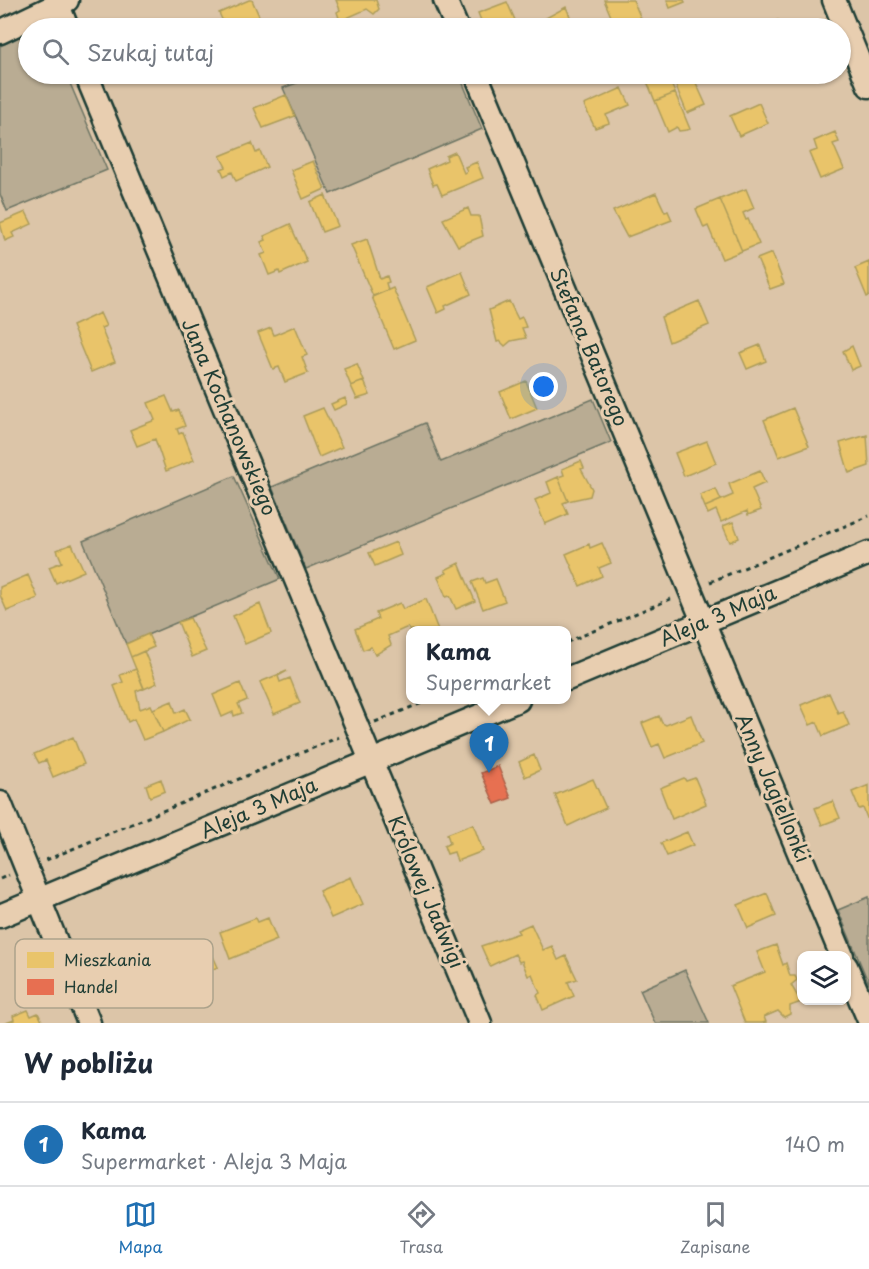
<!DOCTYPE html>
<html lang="pl">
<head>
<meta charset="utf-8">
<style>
	body { margin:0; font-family:"Playpen Sans",sans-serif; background:#f6f6f7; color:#1f2937 }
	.controls { position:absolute; right:18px; bottom:18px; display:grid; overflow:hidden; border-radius:12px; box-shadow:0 2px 4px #0004 }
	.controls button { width:54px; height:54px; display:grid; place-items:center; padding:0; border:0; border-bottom:2px solid #e0e1e3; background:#fff; color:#1f2937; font:30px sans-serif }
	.you { position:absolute; left:544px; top:387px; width:21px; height:21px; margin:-15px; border:4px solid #fff; border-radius:50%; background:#1a73e8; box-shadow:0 0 0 9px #1a73e833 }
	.badge { display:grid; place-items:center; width:39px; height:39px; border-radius:50%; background:#1f6fb2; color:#fff; font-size:20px; font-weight:700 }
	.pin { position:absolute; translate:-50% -50px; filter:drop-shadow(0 2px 3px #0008) }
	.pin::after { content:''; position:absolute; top:32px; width:21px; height:18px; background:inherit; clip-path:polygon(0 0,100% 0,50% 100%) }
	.popup { position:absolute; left:406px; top:626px; width:165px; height:78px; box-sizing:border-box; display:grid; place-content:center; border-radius:12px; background:#fff; filter:drop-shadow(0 2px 4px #0005); font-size:20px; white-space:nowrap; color:#747a83 }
	.popup b { font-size:22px; color:#1f2937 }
	.popup::after { content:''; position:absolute; left:50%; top:100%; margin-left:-12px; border:12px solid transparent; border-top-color:#fff }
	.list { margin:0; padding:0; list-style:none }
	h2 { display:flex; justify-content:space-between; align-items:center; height:78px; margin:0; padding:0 24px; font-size:26px }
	h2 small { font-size:20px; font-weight:400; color:#747a83 }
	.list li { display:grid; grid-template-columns:39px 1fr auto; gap:18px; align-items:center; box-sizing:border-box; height:84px; padding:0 24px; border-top:2px solid #e0e1e3 }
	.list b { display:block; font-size:22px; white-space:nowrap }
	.list p { margin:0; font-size:20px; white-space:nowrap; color:#747a83 }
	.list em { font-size:20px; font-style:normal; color:#747a83 }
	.icon { flex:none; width:33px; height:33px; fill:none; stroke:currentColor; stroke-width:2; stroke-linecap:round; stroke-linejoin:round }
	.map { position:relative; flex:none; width:869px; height:1023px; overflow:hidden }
	.search { position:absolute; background:#fff; box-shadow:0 2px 4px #0004; left:18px; right:18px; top:18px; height:66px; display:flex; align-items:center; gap:15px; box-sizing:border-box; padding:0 21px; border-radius:33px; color:#747a83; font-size:22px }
	.sheet { height:162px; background:#fff }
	nav { display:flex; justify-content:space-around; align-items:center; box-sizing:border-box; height:84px; border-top:2px solid #e0e1e3; background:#fff; font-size:16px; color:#747a83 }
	nav a { display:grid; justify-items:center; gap:3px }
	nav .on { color:#1f6fb2 }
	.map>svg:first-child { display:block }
	.green { fill:#b9ac93; stroke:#6c7464; stroke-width:1.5 }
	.homes { fill:#e9c46a; stroke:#ac9c5a; stroke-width:1.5 }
	.shops { fill:#e76f51; stroke:#ab6048; stroke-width:1.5 }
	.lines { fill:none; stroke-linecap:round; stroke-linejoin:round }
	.minor-casing { stroke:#1f3d34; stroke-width:27 }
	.path { stroke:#1f3d34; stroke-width:3; stroke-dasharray:4.5 4.5; stroke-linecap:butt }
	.minor { stroke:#e8ceb0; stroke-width:22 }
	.labels { text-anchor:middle; stroke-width:6; stroke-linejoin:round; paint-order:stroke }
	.street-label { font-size:20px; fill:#1f3d34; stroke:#e8ceb0 }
	.key { fill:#e8ceb0; stroke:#aca28b; stroke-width:1.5 }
	.key-label { font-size:16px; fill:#1f3d34 }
</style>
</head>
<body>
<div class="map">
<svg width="869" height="1023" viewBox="0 0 869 1023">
	<rect width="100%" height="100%" fill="#dcc5a8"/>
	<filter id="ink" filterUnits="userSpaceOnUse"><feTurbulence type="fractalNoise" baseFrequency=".0167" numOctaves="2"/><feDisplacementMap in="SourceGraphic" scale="12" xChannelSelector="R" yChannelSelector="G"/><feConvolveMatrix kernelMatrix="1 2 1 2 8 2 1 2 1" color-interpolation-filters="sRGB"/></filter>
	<g filter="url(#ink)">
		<!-- green -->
		<path class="green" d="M 28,32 L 28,74 L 66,74 L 107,170 L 7,211 L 0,194 L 0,46 Z
			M 321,74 L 459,74 L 482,129 L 330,194 L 283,88 Z
			M 593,399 L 611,442 L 306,569 L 272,487 L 425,423 L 441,462 Z
			M 234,476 L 280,579 L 126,644 L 83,541 Z
			M 869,897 L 869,984 L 838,910 Z
			M 685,970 L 709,1023 L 655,1023 L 640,990 Z"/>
		<!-- homes -->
		<path class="homes" d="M 249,0 L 252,0 L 264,27 L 226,28 L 219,13 Z
			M 336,0 L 376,0 L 379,9 L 374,14 L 367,9 L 340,21 L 337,12 L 340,10 Z
			M 604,0 L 633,0 L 645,28 L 616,28 Z
			M 667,0 L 684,0 L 685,2 L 670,8 Z
			M 507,2 L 515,20 L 501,28 L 484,28 L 478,13 Z
			M 566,7 L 575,28 L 539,28 L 538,24 L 545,21 L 544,19 Z
			M 778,20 L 782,28 L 758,28 Z
			M 644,74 L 667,74 L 675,93 L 655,101 Z
			M 671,74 L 692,74 L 706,105 L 687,113 Z
			M 622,88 L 630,105 L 606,115 L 609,123 L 595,128 L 584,105 Z
			M 675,93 L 690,129 L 687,130 L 679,131 L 677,127 L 668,132 L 655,101 Z
			M 286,95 L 295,116 L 263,128 L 254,108 Z
			M 759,103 L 768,123 L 739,136 L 730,116 Z
			M 835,132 L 839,142 L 833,144 L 844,169 L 820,179 L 809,153 L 817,150 L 814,141 Z
			M 252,143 L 256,153 L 260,151 L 267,167 L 236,181 L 232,172 L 224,176 L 221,169 L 226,167 L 220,156 Z
			M 455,152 L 464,173 L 467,171 L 465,167 L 477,162 L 483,178 L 442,195 L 437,184 L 433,185 L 427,169 L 447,160 L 446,156 Z
			M 313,161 L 325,189 L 303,199 L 291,170 Z
			M 746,189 L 754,208 L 743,213 L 746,220 L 748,219 L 759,244 L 742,251 L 720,199 Z
			M 656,193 L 665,212 L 668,211 L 672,220 L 627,237 L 613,211 Z
			M 325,195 L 338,226 L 322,232 L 310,202 Z
			M 720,199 L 742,251 L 722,259 L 708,226 L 704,228 L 696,209 Z
			M 468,208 L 471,216 L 479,216 L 483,236 L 458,246 L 443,219 Z
			M 26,212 L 32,224 L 12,233 L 14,237 L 5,241 L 0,223 Z
			M 290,224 L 307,262 L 280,274 L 279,271 L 269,275 L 261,255 L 266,253 L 261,242 L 266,240 L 264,236 Z
			M 367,239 L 380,279 L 387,276 L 389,282 L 386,283 L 388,290 L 373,296 L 351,245 Z
			M 772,253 L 784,284 L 770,289 L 757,259 Z
			M 869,262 L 869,296 L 867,297 L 855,268 Z
			M 462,272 L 471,294 L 445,306 L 446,309 L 438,313 L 427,287 Z
			M 393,288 L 415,340 L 394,349 L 372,297 Z
			M 509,301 L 518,319 L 522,317 L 526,327 L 522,328 L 526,338 L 511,341 L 505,346 L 500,341 L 497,342 L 489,310 Z
			M 699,301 L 709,325 L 669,342 L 661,317 Z
			M 100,313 L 106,326 L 101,328 L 115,362 L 91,372 L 72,326 Z
			M 295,326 L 307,355 L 302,357 L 308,373 L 285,382 L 279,367 L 273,369 L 258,333 L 271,328 L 274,335 Z
			M 760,345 L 766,361 L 747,369 L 740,353 Z
			M 852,346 L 860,366 L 851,370 L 843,351 Z
			M 357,364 L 364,381 L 351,386 L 344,369 Z
			M 364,381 L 370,395 L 357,399 L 351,386 Z
			M 526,381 L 537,408 L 511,419 L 500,392 Z
			M 166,396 L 173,412 L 179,410 L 185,426 L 177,429 L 179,434 L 183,432 L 194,460 L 166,471 L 155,439 L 137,446 L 130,430 L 155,420 L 148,403 Z
			M 345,398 L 347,404 L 334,410 L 331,404 Z
			M 323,408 L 342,447 L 319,457 L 303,416 Z
			M 793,408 L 809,446 L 779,457 L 764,420 Z
			M 867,435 L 869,466 L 849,473 L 840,443 Z
			M 707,441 L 716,463 L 684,476 L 675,453 Z
			M 581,461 L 584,468 L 581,469 L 592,489 L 590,496 L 568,501 L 558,477 L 564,475 L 562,469 Z
			M 760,471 L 765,483 L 752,489 L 761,510 L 748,515 L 747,511 L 721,522 L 716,510 L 708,514 L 705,507 L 733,495 L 729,484 Z
			M 558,477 L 568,501 L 563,503 L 568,514 L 545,524 L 535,500 L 551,493 L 547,482 Z
			M 716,489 L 721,500 L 705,507 L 700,495 Z
			M 733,522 L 739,538 L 730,542 L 723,526 Z
			M 396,542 L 401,555 L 375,566 L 369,553 Z
			M 602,543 L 611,563 L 599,568 L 602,576 L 580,586 L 566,554 L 589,544 L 590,548 Z
			M 72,544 L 84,571 L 56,583 L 49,567 L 62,562 L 57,550 Z
			M 459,563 L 475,601 L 456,609 L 450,596 L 446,597 L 438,577 L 447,573 L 445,570 Z
			M 28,575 L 38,598 L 7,611 L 0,595 L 0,587 Z
			M 483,578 L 485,583 L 496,579 L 505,601 L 483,609 L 472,582 Z
			M 426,599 L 438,630 L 411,630 L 411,634 L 408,627 L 388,636 L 391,645 L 375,655 L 371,647 L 363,650 L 355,629 L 378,619 L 376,613 L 400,603 L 403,609 Z
			M 260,604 L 271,633 L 245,644 L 233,616 Z
			M 190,618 L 206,651 L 192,657 L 178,622 Z
			M 148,634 L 154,647 L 131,657 L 126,644 Z
			M 144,651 L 157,683 L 144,689 L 131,657 Z
			M 136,669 L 144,688 L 136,691 L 140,709 L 151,705 L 163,732 L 143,740 L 134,719 L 128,722 L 114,686 L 123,682 L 120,675 Z
			M 287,671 L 278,676 L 280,682 L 290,678 L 300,703 L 274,714 L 260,682 Z
			M 240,683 L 247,700 L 238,704 L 242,713 L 234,716 L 233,712 L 222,717 L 213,695 Z
			M 829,693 L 838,713 L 843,711 L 849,725 L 823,736 L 817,722 L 810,725 L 801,705 Z
			M 172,701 L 176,713 L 185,709 L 190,719 L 163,732 L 153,709 Z
			M 691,715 L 702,743 L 665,758 L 659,744 L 652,747 L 642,723 L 659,716 L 662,723 L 666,725 Z
			M 73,737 L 84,764 L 53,777 L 46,760 L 39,763 L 34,754 Z
			M 534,755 L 540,770 L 525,777 L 519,762 Z
			M 684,778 L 686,781 L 695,778 L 706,804 L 672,819 L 660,788 Z
			M 161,779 L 165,791 L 150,797 L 146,785 Z
			M 593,779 L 606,808 L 568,826 L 555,795 Z
			M 869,785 L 869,823 L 863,808 L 859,809 L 852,792 Z
			M 833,801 L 840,818 L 822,825 L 815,808 Z
			M 473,824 L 483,851 L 457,861 L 454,852 L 447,854 L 444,846 L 450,843 L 447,834 Z
			M 687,832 L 693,845 L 667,856 L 661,843 Z
			M 351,877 L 363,904 L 331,918 L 319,891 Z
			M 767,893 L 776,916 L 748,928 L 738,905 Z
			M 256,918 L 258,922 L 268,918 L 277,940 L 230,959 L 220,932 Z
			M 531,924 L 543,950 L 552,946 L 558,960 L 566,956 L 577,979 L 568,982 L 574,996 L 543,1010 L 537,995 L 540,993 L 532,974 L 528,976 L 522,961 L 519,962 L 515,954 L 490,966 L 481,946 L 519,933 L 517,930 Z
			M 776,945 L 783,965 L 786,963 L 790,976 L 795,976 L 797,980 L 791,985 L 801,1002 L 790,1006 L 790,1014 L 784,1017 L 778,1011 L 764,1017 L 766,1022 L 762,1023 L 745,1023 L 730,986 L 765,972 L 757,952 Z
			M 179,947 L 191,976 L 174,983 L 173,980 L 160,983 L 157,980 L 160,975 L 153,957 Z
			M 212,954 L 218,967 L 203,973 L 198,960 Z
			M 28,1010 L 31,1016 L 38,1013 L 43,1023 L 6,1023 L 14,1020 L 13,1016 Z"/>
		<!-- shops -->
		<path class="shops" d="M 498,766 L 511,798 L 495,804 L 481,773 Z"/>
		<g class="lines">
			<!-- minor casing -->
			<g class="minor-casing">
				<path id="minor" d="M 445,0 L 457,28
					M 834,0 L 869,86
					M 58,5 L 67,28
					M 0,32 L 67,0
					M 86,74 L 480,1023
					M 476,74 L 842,956
					M 567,679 L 869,553
					M 0,803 L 89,1023
					M 0,916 L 518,700
					M 846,966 L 869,1020"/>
			</g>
			<!-- path -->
			<path class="path" d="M 710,582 L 869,516
				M 567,642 L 673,598
				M 375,722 L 429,700
				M 46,860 L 339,737
				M 0,879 L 9,875"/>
			<!-- minor -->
			<use href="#minor" class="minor"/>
		</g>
	</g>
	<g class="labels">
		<!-- street labels -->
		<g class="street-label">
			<text transform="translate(589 347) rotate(67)" y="7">Stefana Batorego</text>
			<text transform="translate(229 417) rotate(67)" y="7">Jana Kochanowskiego</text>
			<text transform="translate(718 616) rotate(-23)" y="7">Aleja 3 Maja</text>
			<text transform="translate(773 788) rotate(67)" y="7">Anny Jagiellonki</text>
			<text transform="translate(259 808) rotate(-23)" y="7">Aleja 3 Maja</text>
			<text transform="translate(426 892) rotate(67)" y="7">Królowej Jadwigi</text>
		</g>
	</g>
	<!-- legend -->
	<rect x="15" y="939" width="198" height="69" rx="9" class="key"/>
	<rect x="27" y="952" width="27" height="16" fill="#e9c46a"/>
	<rect x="27" y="979" width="27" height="16" fill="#e76f51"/>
	<g class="key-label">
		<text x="64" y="966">Mieszkania</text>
		<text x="64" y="993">Handel</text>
	</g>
</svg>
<div class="controls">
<button><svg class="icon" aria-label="layers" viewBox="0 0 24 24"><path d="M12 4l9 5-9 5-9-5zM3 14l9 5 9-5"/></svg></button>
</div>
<div class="you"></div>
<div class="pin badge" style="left:489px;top:773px">1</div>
<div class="popup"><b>Kama</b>Supermarket</div>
<div class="search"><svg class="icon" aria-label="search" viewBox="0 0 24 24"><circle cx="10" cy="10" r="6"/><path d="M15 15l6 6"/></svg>Szukaj tutaj</div>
</div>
<section class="sheet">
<h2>W pobliżu<small></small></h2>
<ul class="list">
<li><span class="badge">1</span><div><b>Kama</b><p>Supermarket · Aleja 3 Maja</p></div><em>140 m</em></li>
</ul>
</section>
<nav>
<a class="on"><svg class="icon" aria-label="map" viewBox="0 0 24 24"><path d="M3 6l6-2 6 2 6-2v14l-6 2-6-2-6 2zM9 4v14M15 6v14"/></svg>Mapa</a>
<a><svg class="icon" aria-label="directions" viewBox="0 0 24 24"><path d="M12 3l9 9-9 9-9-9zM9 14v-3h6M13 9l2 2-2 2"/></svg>Trasa</a>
<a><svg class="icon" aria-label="saved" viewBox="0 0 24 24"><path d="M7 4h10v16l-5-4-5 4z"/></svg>Zapisane</a>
</nav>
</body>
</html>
